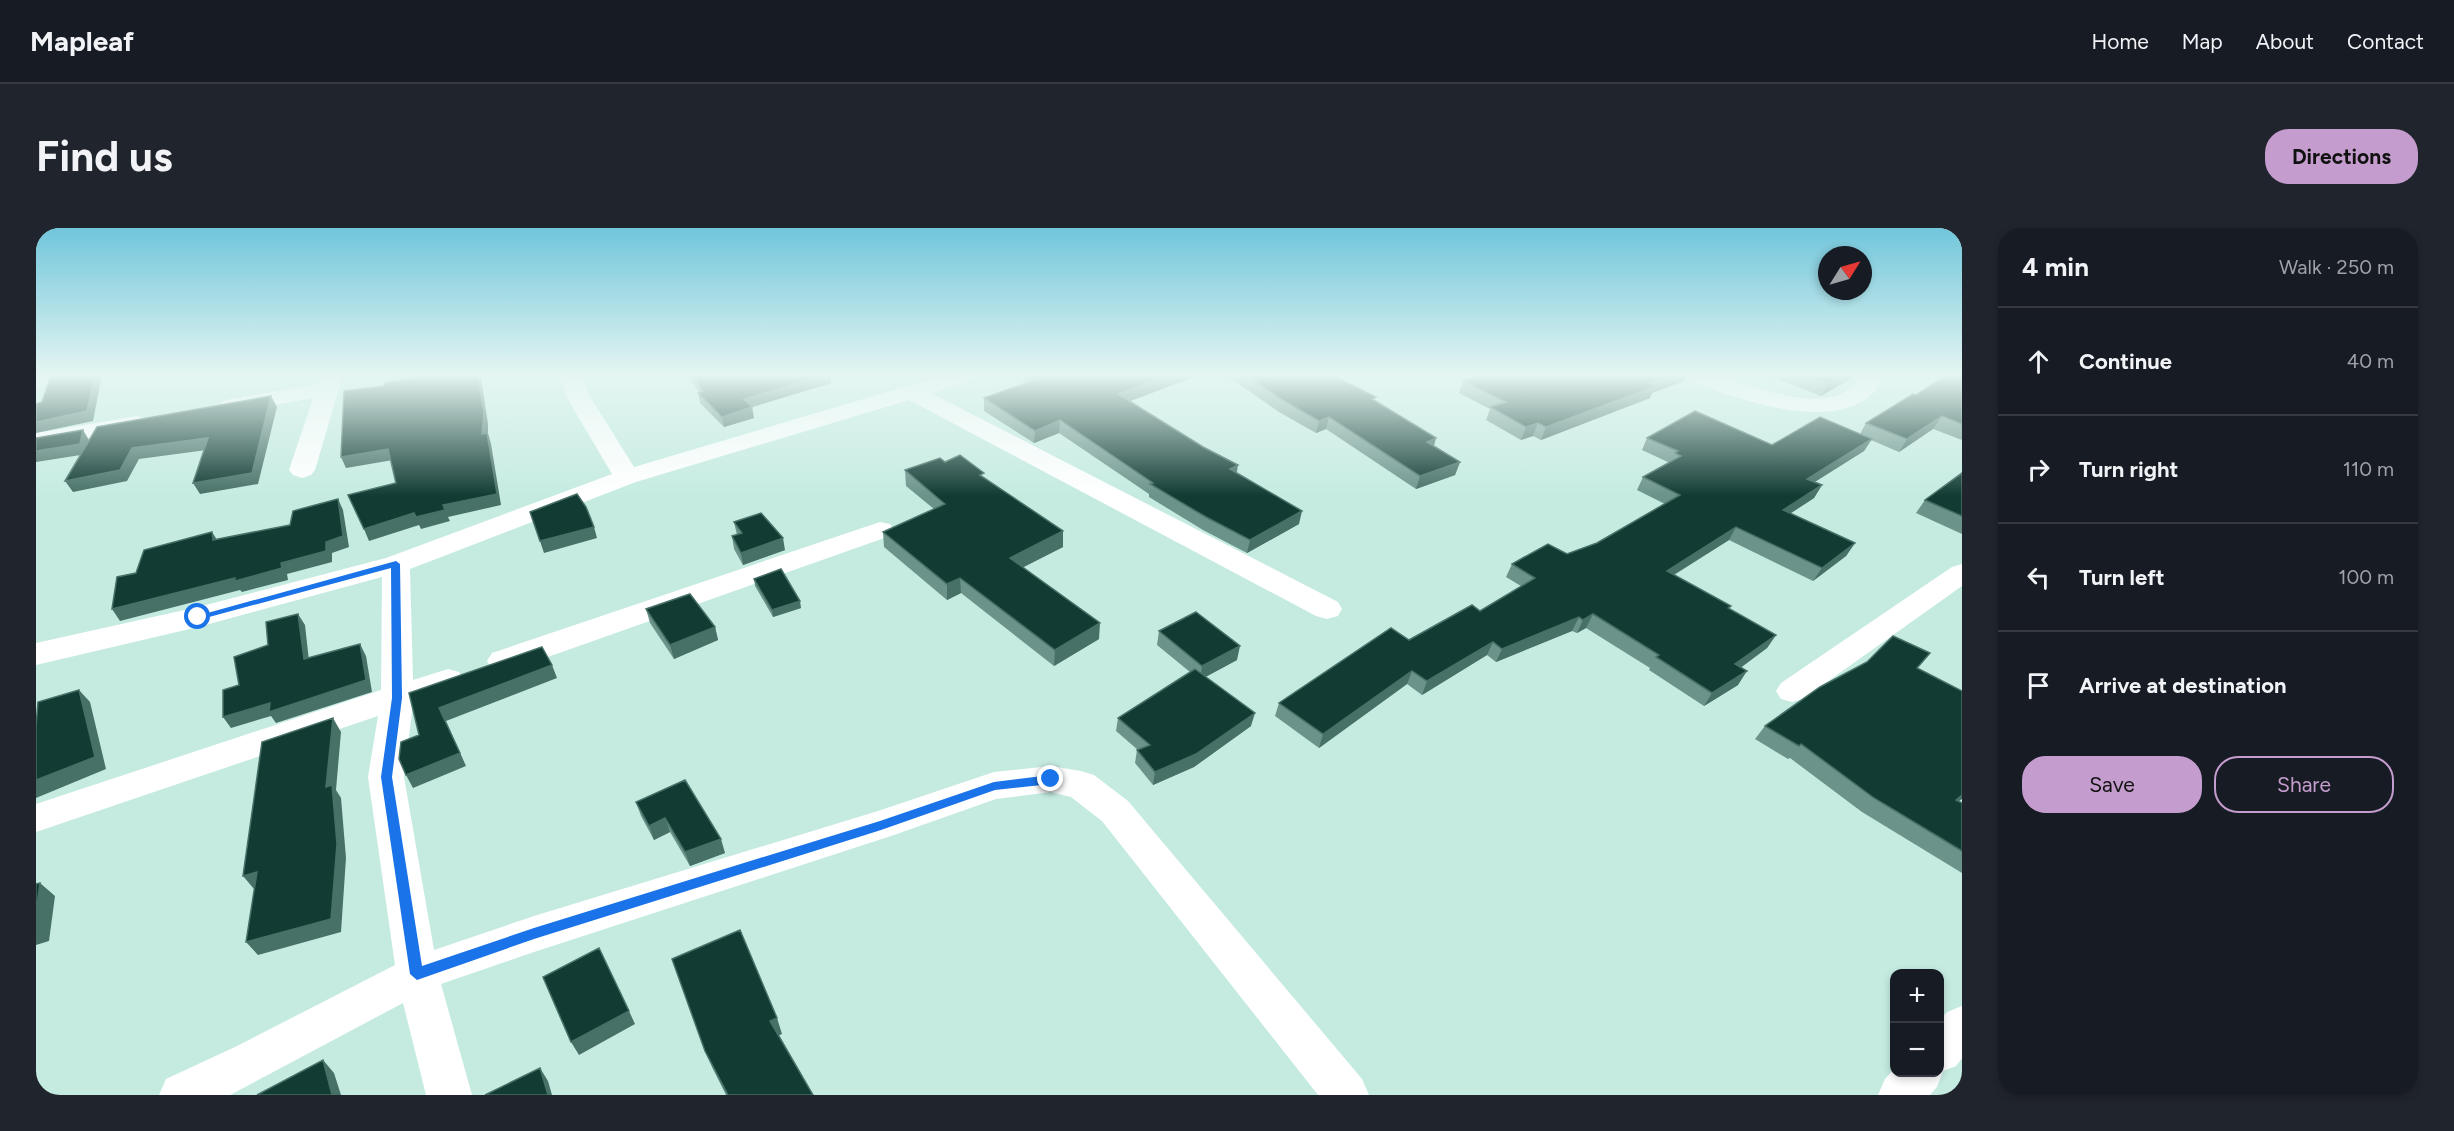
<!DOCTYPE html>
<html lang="en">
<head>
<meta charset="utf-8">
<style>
	body { margin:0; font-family:Figtree,sans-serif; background:#20242c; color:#f1f3f6 }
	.controls { position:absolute; right:18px; bottom:18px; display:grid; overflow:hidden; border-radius:12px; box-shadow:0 3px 9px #0003 }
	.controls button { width:54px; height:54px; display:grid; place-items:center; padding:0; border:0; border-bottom:2px solid #363941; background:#171b24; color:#f1f3f6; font:30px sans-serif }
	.compass { position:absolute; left:1782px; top:18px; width:54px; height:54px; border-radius:50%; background:#171b24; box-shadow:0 3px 9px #0003; rotate:53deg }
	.stop { position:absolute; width:18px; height:18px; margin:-14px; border:4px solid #1a73e8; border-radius:50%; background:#fff }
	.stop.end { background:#1a73e8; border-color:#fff; box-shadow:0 2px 6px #0008 }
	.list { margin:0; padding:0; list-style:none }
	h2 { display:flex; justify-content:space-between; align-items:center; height:78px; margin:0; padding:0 24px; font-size:26px }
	h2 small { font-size:20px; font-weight:400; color:#9ea1a6 }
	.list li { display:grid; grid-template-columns:39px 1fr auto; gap:18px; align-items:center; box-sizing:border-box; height:108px; padding:0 24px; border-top:2px solid #363941 }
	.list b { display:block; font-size:22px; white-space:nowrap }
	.list em { font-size:20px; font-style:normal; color:#9ea1a6 }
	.actions { display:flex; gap:12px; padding:18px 24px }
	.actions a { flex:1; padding:14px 0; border:2px solid #c49ccd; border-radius:24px; text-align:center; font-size:21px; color:#c49ccd }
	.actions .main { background:#c49ccd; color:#111 }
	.icon { flex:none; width:33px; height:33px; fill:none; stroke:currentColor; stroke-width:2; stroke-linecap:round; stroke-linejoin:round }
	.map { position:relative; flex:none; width:1926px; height:867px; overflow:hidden; border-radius:24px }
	header { display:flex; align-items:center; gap:36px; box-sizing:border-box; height:84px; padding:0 30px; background:#171b24; border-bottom:2px solid #363941 }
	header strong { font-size:28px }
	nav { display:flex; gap:33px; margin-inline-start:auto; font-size:21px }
	.intro { display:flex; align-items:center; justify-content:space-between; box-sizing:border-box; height:144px; padding:0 36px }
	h1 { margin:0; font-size:42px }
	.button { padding:15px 27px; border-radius:24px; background:#c49ccd; color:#111; font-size:21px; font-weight:700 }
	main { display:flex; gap:36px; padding:0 36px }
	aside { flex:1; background:#171b24; border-radius:24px; box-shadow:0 3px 9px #0003 }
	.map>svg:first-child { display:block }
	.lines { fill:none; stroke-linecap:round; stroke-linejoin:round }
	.minor { fill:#fff; fill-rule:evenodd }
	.wall { fill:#6b938a }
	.shaded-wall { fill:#477067 }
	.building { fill:#113b33; stroke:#477067; stroke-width:1.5 }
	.route { fill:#1a73e8 }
</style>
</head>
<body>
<header>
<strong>Mapleaf</strong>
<nav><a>Home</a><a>Map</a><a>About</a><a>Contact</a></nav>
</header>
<div class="intro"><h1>Find us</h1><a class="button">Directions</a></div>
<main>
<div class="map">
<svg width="1926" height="867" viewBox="0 0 1926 867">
	<rect width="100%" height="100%" fill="#c5ebe1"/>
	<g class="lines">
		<!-- minor -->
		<path class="minor" d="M 0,147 L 30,147 L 27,152 L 0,159 Z
			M 285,147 L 307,147 L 279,242 L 275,247 L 266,250 L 257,247 L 253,242 L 277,170 L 195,185 L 187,183 L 183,178 L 187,173 L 195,171 L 282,156 Z
			M 523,147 L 545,147 L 555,170 L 598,239 L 908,147 L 941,147 L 938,152 L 895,165 L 1302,374 L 1306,381 L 1302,388 L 1291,391 L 1280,388 L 873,172 L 600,254 L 374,341 L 377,452 L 412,441 L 423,444 L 428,452 L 423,460 L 377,476 L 368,549 L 398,722 L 498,688 L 842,583 L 958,544 L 1015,538 L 1045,543 L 1058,547 L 1092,573 L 1326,851 L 1333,867 L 1282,867 L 1066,593 L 1035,569 L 1015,564 L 960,571 L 858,607 L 498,724 L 405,756 L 436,867 L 390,867 L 367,775 L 194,867 L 123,867 L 130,851 L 201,818 L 359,737 L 332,549 L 342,488 L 0,604 L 0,576 L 345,462 L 346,349 L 162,399 L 0,437 L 0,415 L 162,379 L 350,330 L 576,246 L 531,170 Z
			M 1647,147 C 1656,146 1670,145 1679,147 C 1722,157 1795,195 1827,147 L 1849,147 C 1845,153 1842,161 1836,166 C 1793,206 1697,169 1650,152 Z
			M 101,188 L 109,190 L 113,195 L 109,200 L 0,219 L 0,205 Z
			M 844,294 L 854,296 L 858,302 L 854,308 L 478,441 L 467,444 L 456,441 L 451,433 L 456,425 Z
			M 1926,336 L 1926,358 L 1767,471 L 1756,474 L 1745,471 L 1740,463 L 1745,455 L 1916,339 Z
			M 1926,778 L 1926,830 L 1920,838 L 1907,843 L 1901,859 L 1894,867 L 1842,867 L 1849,851 L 1858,841 L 1858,844 L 1904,844 L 1904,792 L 1911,784 Z"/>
	</g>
	<!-- wall -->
	<path class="wall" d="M 651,147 L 794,147 L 795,155 L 716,179 L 718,190 L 688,199 L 664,175 L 662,165 L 663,164 Z
		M 989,147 L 1163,147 L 1094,173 L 1201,245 L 1263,296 L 1211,325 L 1167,302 L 1113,269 L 1113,266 L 1023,205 L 998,215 L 948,183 L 948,170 L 988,155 Z
		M 1190,147 L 1306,147 L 1301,149 L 1400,210 L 1398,218 L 1424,234 L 1419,247 L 1380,261 L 1290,201 L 1280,205 L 1243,184 Z
		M 1731,147 L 1821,147 L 1785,168 Z
		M 1926,147 L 1926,212 L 1897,201 L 1863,224 L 1835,212 L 1828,223 L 1778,254 L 1786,257 L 1778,270 L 1754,286 L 1819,315 L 1810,328 L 1777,353 L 1693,312 L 1638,347 L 1695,378 L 1693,381 L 1740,407 L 1731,420 L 1705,439 L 1702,457 L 1668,478 L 1613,442 L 1614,440 L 1550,400 L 1541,405 L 1536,403 L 1460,434 L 1451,427 L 1386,467 L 1371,456 L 1283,520 L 1239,488 L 1243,475 L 1373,412 L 1444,383 L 1485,358 L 1470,349 L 1476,336 L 1531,326 L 1561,315 L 1629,276 L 1601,262 L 1607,249 L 1634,235 L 1606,222 L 1611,210 L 1736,217 L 1824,206 L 1830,195 L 1880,167 Z
		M 1427,153 L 1648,153 L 1616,165 L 1614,170 L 1505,212 L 1497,208 L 1485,212 L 1450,192 L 1454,181 L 1423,165 Z
		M 909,234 L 948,249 L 1027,319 L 987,339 L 1063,411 L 1018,438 L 925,365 L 911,372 L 848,319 L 847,304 L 898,281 L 870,258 L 869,242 Z
		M 1926,245 L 1926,306 L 1880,285 L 1889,272 Z
		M 698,294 L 749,322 L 707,337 L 698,321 L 696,308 L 701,307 Z
		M 718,351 L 765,380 L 737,389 L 719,358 Z
		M 610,381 L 679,399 L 682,412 L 638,431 L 614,395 Z
		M 1123,403 L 1201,432 L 1169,449 L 1215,498 L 1158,539 L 1117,557 L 1099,535 L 1101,522 L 1102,522 L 1080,503 L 1082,490 L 1154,444 L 1121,417 Z
		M 1882,440 L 1923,573 L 1926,575 L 1926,645 L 1826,584 L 1754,530 L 1752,531 L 1719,511 L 1729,498 Z
		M 600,574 L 689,625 L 654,638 L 634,604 L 618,612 L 605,588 Z
		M 746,806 L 743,807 L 777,867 L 690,867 L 676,839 L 669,823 Z"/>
	<!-- shaded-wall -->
	<path class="shaded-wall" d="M 59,147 L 66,147 L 57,193 L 0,205 L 0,194 Z
		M 442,147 L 444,147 L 445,149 L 452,196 L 452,205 L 455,216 L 465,277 L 412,289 L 414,293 L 385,301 L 383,297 L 333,313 L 328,301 L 378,285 L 407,277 L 446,206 Z
		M 788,147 L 794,147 L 795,155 L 710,181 L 708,171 Z
		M 1132,147 L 1163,147 L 1081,178 L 1082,166 Z
		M 1638,147 L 1651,147 L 1648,153 L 1616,165 L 1614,170 L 1505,212 L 1510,199 Z
		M 1807,147 L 1821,147 L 1785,168 L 1792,155 Z
		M 235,168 L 241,179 L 222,256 L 164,266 L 157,255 Z
		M 716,179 L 718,190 L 688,199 L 686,189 Z
		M 1906,188 L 1897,201 L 1863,224 L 1871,211 Z
		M 1293,189 L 1290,201 L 1280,205 L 1283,193 Z
		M 1024,192 L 1023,205 L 998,215 L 999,203 Z
		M 1502,195 L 1497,208 L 1485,212 L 1490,199 Z
		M 47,202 L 53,212 L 51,226 L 0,234 L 0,223 Z
		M 172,210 L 178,221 L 103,231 L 91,253 L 37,264 L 29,253 L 96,220 Z
		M 1400,210 L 1396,223 L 1391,214 Z
		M 1836,211 L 1828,223 L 1763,264 L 1771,251 Z
		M 352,221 L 357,232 L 310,240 L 305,229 Z
		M 1424,234 L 1419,247 L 1380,261 L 1384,248 Z
		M 1202,237 L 1200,250 L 1194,241 Z
		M 1786,257 L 1778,270 L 1739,295 L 1747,282 Z
		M 302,271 L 307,282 L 313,319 L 296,325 L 296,334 L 251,346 L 252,352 L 206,364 L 204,362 L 84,393 L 76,381 L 199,350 L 245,335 L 290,314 Z
		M 1266,283 L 1263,296 L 1211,325 L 1214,312 Z
		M 558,299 L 561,310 L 508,325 L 504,313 Z
		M 1700,299 L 1693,312 L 1623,356 L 1631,343 Z
		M 1027,303 L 1027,319 L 974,346 L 974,330 Z
		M 176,304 L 183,315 L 177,312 Z
		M 747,310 L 749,322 L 707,337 L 705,325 Z
		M 1819,315 L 1810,328 L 1777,353 L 1786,340 Z
		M 924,350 L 925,365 L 911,372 L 911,356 Z
		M 764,373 L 765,380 L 737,389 L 736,382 Z
		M 262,386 L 269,397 L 274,442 L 268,431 Z
		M 1557,386 L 1550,400 L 1541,405 L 1547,392 Z
		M 1543,389 L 1536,403 L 1460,434 L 1466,421 Z
		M 1064,395 L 1063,411 L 1018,438 L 1019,422 Z
		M 679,399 L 682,412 L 638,431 L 634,417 Z
		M 1740,407 L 1731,420 L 1691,450 L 1699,436 Z
		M 1457,414 L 1451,427 L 1386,467 L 1391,453 Z
		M 324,416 L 330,428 L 336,464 L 240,495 L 235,488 L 195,500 L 187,489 Z
		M 1204,418 L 1201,432 L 1164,452 L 1166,438 Z
		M 516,437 L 521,450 L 410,493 L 430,538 L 377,560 L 370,547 L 403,480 Z
		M 1376,443 L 1371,456 L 1283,520 L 1287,506 Z
		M 1711,443 L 1702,457 L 1668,478 L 1676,465 Z
		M 43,462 L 54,474 L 70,541 L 0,570 L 0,552 Z
		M 1219,485 L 1215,498 L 1158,539 L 1117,557 L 1119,544 Z
		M 297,490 L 305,504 L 300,562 L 305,570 L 310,630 L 305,704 L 222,727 L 210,714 L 290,559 Z
		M 1926,567 L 1926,571 L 1907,585 L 1920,572 Z
		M 629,590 L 634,604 L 618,612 L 613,598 Z
		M 685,611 L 689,625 L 654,638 L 649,624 Z
		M 221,644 L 232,657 L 218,661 L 207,648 Z
		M 4,655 L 19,668 L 13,713 L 0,717 L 0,684 Z
		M 593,783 L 599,796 L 543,827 L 535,814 Z
		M 741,790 L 746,806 L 739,809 L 734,793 Z
		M 287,832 L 298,845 L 305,867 L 296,867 Z
		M 504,840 L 512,853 L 516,867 L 512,867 Z"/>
	<!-- building -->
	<path class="building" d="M 15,147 L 59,147 L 51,183 L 0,194 L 0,176 L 6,174 Z
		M 380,147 L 442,147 L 448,185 L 446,206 L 451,205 L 461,266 L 407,277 L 409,282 L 380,289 L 378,285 L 328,301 L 312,267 L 360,255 L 352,221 L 305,229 L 308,163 L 348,158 L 349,155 L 382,149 Z
		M 656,147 L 788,147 L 708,171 L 716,179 L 686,189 L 662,165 L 667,163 Z
		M 994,147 L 1132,147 L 1082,166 L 1167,219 L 1202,237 L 1194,241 L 1266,283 L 1214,312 L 1170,289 L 1114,256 L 1117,255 L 1024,192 L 999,203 L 948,170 L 1001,151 Z
		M 1210,147 L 1296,147 L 1340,169 L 1336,171 L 1400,210 L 1391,214 L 1424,234 L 1384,248 L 1293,189 L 1283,193 L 1245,171 Z
		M 1443,147 L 1638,147 L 1614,155 L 1620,158 L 1510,199 L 1502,195 L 1490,199 L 1454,179 L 1470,174 L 1427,153 Z
		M 1769,147 L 1807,147 L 1792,155 Z
		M 1911,147 L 1926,147 L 1926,196 L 1906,188 L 1871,211 L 1830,195 L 1877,166 L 1880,167 Z
		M 235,168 L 216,245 L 157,255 L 172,210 L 96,220 L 84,242 L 29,253 L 61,199 Z
		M 1659,183 L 1736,217 L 1784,189 L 1836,211 L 1771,251 L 1786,257 L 1747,282 L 1819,315 L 1786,340 L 1700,299 L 1631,343 L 1695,378 L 1692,380 L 1740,407 L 1699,436 L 1711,443 L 1676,465 L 1620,429 L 1623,427 L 1557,386 L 1547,392 L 1543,389 L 1466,421 L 1457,414 L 1391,453 L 1376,443 L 1287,506 L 1243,475 L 1355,400 L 1373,412 L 1436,377 L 1444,383 L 1499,350 L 1476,336 L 1512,316 L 1531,326 L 1561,315 L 1644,267 L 1607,249 L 1645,228 L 1639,225 L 1642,223 L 1611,210 Z
		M 47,202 L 44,216 L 0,223 L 0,210 Z
		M 924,227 L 948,245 L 944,247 L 1027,303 L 974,330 L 1064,395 L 1019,422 L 924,350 L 911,356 L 847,304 L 909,276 L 869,242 L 904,230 L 909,234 Z
		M 1926,245 L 1926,288 L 1889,272 Z
		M 541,266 L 550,279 L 558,299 L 504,313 L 494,284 Z
		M 302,271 L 307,308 L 290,314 L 290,323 L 245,335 L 246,340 L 199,353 L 199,350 L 76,381 L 81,349 L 100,345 L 108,322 L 176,304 L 177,312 L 254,297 L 257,283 Z
		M 725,285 L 747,310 L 705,325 L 696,308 L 706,305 L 698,294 Z
		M 745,341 L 764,373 L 736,382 L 718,351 Z
		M 654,366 L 679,399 L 634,417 L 610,381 Z
		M 1160,384 L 1204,418 L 1166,438 L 1123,403 Z
		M 262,386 L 268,431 L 324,416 L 330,452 L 233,484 L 234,475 L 187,489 L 187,462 L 203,457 L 198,429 L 232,417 L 230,394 Z
		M 1857,408 L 1894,425 L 1881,440 L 1926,463 L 1926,567 L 1920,572 L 1926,575 L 1926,623 L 1838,570 L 1765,516 L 1763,518 L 1729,498 L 1784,459 L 1831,434 Z
		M 506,419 L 516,437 L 403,480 L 424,525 L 370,547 L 363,531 L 365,514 L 383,507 L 373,465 Z
		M 1159,441 L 1219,485 L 1160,526 L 1119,544 L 1101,522 L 1114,517 L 1082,490 Z
		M 43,462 L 59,529 L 0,552 L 0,498 L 2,474 Z
		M 297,490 L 290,559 L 296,557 L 301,616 L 295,691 L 210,714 L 221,644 L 207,648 L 226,514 Z
		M 649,552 L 685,611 L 649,624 L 629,590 L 613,598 L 600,574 Z
		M 4,655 L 0,684 L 0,656 Z
		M 704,702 L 741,790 L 734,793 L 777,867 L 692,867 L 669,823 L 636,731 Z
		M 563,720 L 593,783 L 535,814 L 507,749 Z
		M 287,832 L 296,867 L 221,867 Z
		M 504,840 L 512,867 L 449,867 Z"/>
	<!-- sky -->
	<linearGradient id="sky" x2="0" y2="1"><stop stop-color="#71c6db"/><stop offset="0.55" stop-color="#e5f6f2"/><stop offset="1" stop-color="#e5f6f2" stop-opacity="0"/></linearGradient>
	<rect width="1926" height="268" fill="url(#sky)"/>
	<!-- route -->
	<path class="route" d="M 360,333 L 364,336 L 366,470 L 356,549 L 386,738 L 498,700 L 844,593 L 958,554 L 1015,547 L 1020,551 L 1015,556 L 959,562 L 845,602 L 498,711 L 381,752 L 374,746 L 345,549 L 356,470 L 355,340 L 162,392 L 157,389 Z"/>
</svg>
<div class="controls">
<button>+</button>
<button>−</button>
</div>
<svg class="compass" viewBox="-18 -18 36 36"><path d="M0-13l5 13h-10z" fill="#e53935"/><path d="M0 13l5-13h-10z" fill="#9ea1a6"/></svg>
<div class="stop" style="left:162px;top:389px"></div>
<div class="stop end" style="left:1015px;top:551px"></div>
</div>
<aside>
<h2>4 min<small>Walk · 250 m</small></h2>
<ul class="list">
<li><svg class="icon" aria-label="ahead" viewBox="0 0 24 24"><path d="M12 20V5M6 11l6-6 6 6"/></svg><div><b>Continue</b></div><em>40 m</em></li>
<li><svg class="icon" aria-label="right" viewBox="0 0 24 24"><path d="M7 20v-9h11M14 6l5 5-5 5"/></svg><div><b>Turn right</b></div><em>110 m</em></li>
<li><svg class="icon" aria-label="left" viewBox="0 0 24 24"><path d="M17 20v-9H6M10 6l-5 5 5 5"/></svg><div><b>Turn left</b></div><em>100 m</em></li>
<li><svg class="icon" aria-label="arrive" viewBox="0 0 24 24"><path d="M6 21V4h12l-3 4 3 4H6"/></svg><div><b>Arrive at destination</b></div></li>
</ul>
<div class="actions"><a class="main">Save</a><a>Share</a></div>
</aside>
</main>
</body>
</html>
